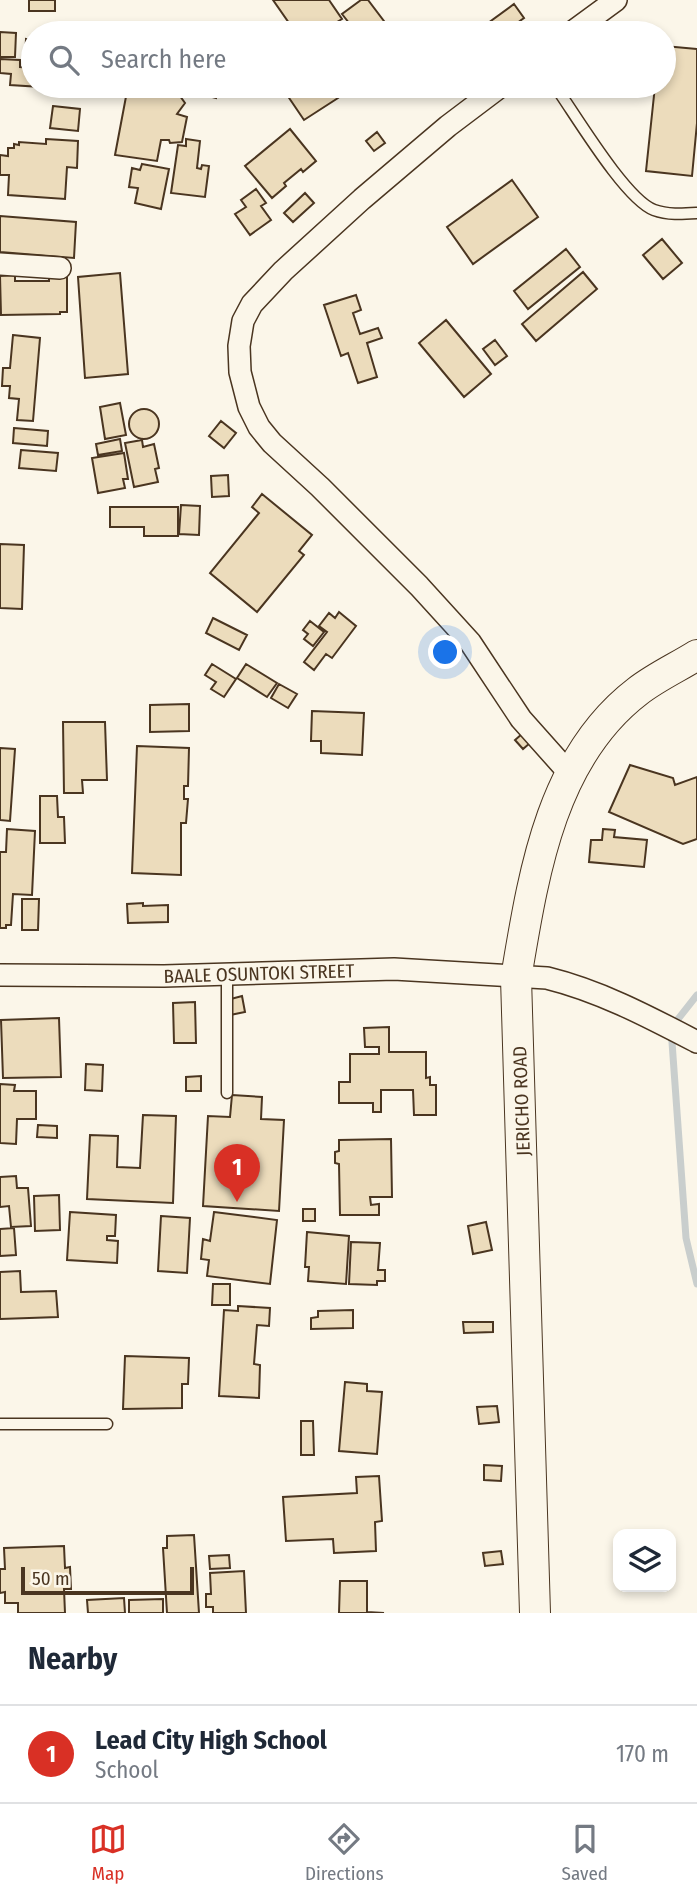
<!DOCTYPE html>
<html lang="en">
<head>
<meta charset="utf-8">
<style>
	body { margin:0; font-family:"Fira Sans Condensed",sans-serif; background:#f6f6f7; color:#1f2937 }
	.controls { position:absolute; right:21px; bottom:21px; display:grid; overflow:hidden; border-radius:14px; box-shadow:0 4px 10px #0003 }
	.controls button { width:63px; height:63px; display:grid; place-items:center; padding:0; border:0; border-bottom:2px solid #e0e1e3; background:#fff; color:#1f2937; font:35px sans-serif }
	.scale { position:absolute; left:21px; bottom:18px; width:173px; box-sizing:border-box; padding-left:7px; border:4px solid #4a3520; border-top:0; font-size:19px; line-height:24px; white-space:nowrap; color:#4a3520; -webkit-text-stroke:5px #fbf6e9; paint-order:stroke }
	.you { position:absolute; left:446px; top:653px; width:24px; height:24px; margin:-18px; border:5px solid #fff; border-radius:50%; background:#1a73e8; box-shadow:0 0 0 10px #1a73e833 }
	.badge { display:grid; place-items:center; width:46px; height:46px; border-radius:50%; background:#d93025; color:#fff; font-size:23px; font-weight:700 }
	.pin { position:absolute; translate:-50% -58px; filter:drop-shadow(0 2px 4px #0008) }
	.pin::after { content:''; position:absolute; top:37px; width:24px; height:21px; background:inherit; clip-path:polygon(0 0,100% 0,50% 100%) }
	.list { margin:0; padding:0; list-style:none }
	h2 { display:flex; justify-content:space-between; align-items:center; height:91px; margin:0; padding:0 28px; font-size:30px }
	h2 small { font-size:23px; font-weight:400; color:#747a83 }
	.list li { display:grid; grid-template-columns:46px 1fr auto; gap:21px; align-items:center; box-sizing:border-box; height:98px; padding:0 28px; border-top:2px solid #e0e1e3 }
	.list b { display:block; font-size:26px; white-space:nowrap }
	.list p { margin:0; font-size:23px; white-space:nowrap; color:#747a83 }
	.list em { font-size:23px; font-style:normal; color:#747a83 }
	.icon { flex:none; width:38px; height:38px; fill:none; stroke:currentColor; stroke-width:2; stroke-linecap:round; stroke-linejoin:round }
	.map { position:relative; flex:none; width:697px; height:1613px; overflow:hidden }
	.search { position:absolute; background:#fff; box-shadow:0 4px 10px #0003; left:21px; right:21px; top:21px; height:77px; display:flex; align-items:center; gap:18px; box-sizing:border-box; padding:0 24px; border-radius:38px; color:#747a83; font-size:26px }
	.sheet { height:189px; background:#fff }
	nav { display:flex; justify-content:space-around; align-items:center; box-sizing:border-box; height:98px; border-top:2px solid #e0e1e3; background:#fff; font-size:19px; color:#747a83 }
	nav a { display:grid; justify-items:center; gap:4px }
	nav .on { color:#d93025 }
	.map>svg:first-child { display:block }
	.lines { fill:none; stroke-linecap:round; stroke-linejoin:round }
	.stream { stroke:#c9cecd; stroke-width:7 }
	.building { fill:#ecdcbc; stroke:#4a3520; stroke-width:2 }
	.lane-casing { stroke:#4a3520; stroke-width:13 }
	.street-casing { stroke:#4a3520; stroke-width:24 }
	.secondary-casing { stroke:#4a3520; stroke-width:32 }
	.lane { stroke:#fbf6e9; stroke-width:10 }
	.street { stroke:#fbf6e9; stroke-width:21 }
	.secondary { stroke:#fbf6e9; stroke-width:30 }
	.labels { text-anchor:middle; stroke-width:5; stroke-linejoin:round; paint-order:stroke }
	.street-label { font-size:19px; fill:#4a3520; stroke:#fbf6e9 }
</style>
</head>
<body>
<div class="map">
<svg width="697" height="1613" viewBox="0 0 697 1613">
	<rect width="100%" height="100%" fill="#fbf6e9"/>
	<g class="lines">
		<!-- stream -->
		<path class="stream" d="M 697,995 L 671,1028 L 686,1238 L 697,1284"/>
	</g>
	<!-- building -->
	<path class="building" d="M 29,0 L 55,0 L 55,11 L 29,11 Z
		M 273,0 L 329,0 L 342,19 L 337,22 L 344,33 L 296,33 Z
		M 361,0 L 368,0 L 393,33 L 357,33 L 342,14 Z
		M 514,4 L 524,18 L 503,33 L 489,33 L 484,26 Z
		M 0,32 L 16,33 L 15,57 L 0,57 Z
		M 26,39 L 33,40 L 33,58 L 25,58 Z
		M 664,46 L 697,49 L 697,123 L 692,176 L 646,171 L 655,86 L 664,86 Z
		M 0,59 L 20,60 L 20,67 L 33,68 L 33,86 L 73,86 L 73,89 L 10,85 L 11,74 L 0,73 Z
		M 128,86 L 156,86 L 181,90 L 180,96 L 185,103 L 177,114 L 187,117 L 182,142 L 170,143 L 169,140 L 161,140 L 157,161 L 115,155 Z
		M 170,86 L 218,86 L 216,98 Z
		M 281,86 L 340,86 L 333,90 L 338,98 L 304,120 Z
		M 53,106 L 80,109 L 78,131 L 50,128 Z
		M 290,129 L 316,161 L 303,172 L 301,169 L 284,183 L 286,186 L 272,198 L 245,166 Z
		M 377,132 L 385,143 L 374,151 L 366,141 Z
		M 46,139 L 78,141 L 77,168 L 67,167 L 65,199 L 8,195 L 9,175 L 0,175 L 0,155 L 8,156 L 8,148 L 14,148 L 14,144 L 19,145 L 19,142 L 46,144 Z
		M 186,139 L 200,141 L 197,168 L 201,169 L 202,165 L 209,166 L 205,197 L 171,193 L 178,145 L 186,146 Z
		M 142,164 L 169,169 L 161,209 L 135,203 L 138,188 L 129,187 L 132,168 L 140,170 Z
		M 512,180 L 538,217 L 473,264 L 447,227 Z
		M 256,189 L 266,203 L 261,206 L 271,220 L 250,235 L 235,214 L 246,207 L 241,200 Z
		M 305,193 L 314,203 L 293,222 L 284,213 Z
		M 0,216 L 76,222 L 74,258 L 0,252 Z
		M 662,239 L 682,263 L 663,279 L 643,255 Z
		M 566,249 L 580,267 L 528,309 L 514,291 Z
		M 583,272 L 597,289 L 536,341 L 522,324 Z
		M 120,273 L 128,374 L 85,378 L 78,277 Z
		M 15,275 L 15,281 L 49,281 L 49,277 L 67,277 L 67,312 L 60,312 L 60,314 L 1,315 L 0,276 Z
		M 356,295 L 361,310 L 353,313 L 360,334 L 378,328 L 382,338 L 367,343 L 377,377 L 358,383 L 348,353 L 341,356 L 324,305 Z
		M 446,320 L 491,374 L 464,397 L 419,343 Z
		M 13,335 L 40,338 L 33,421 L 17,420 L 19,399 L 9,398 L 10,386 L 2,386 L 3,368 L 10,368 Z
		M 495,340 L 507,356 L 495,365 L 483,349 Z
		M 120,403 L 126,435 L 105,439 L 100,407 Z
		M129 424a15 15 0 1 1 30 0a15 15 0 1 1-30 0Z
		M 221,421 L 236,433 L 224,448 L 209,436 Z
		M 14,428 L 48,431 L 47,446 L 13,443 Z
		M 120,439 L 122,451 L 98,455 L 96,444 Z
		M 142,440 L 143,447 L 154,444 L 159,468 L 155,469 L 158,482 L 134,487 L 125,443 Z
		M 21,450 L 58,453 L 56,471 L 19,468 Z
		M 124,453 L 128,479 L 123,479 L 125,488 L 98,493 L 92,458 Z
		M 228,475 L 229,496 L 212,497 L 211,476 Z
		M 262,494 L 312,535 L 299,551 L 304,555 L 257,612 L 210,573 L 259,513 L 252,507 Z
		M 181,505 L 200,506 L 199,535 L 179,534 Z
		M 110,507 L 178,507 L 178,536 L 144,536 L 144,527 L 110,527 Z
		M 0,544 L 24,545 L 22,609 L 0,608 Z
		M 339,612 L 356,626 L 332,658 L 326,654 L 314,670 L 304,662 L 327,632 L 319,626 L 329,613 L 335,618 Z
		M 213,618 L 247,635 L 239,650 L 206,633 Z
		M 310,621 L 324,632 L 313,646 L 304,639 L 308,634 L 303,630 Z
		M 212,664 L 236,679 L 224,697 L 211,689 L 216,682 L 205,675 Z
		M 246,664 L 277,683 L 267,697 L 237,678 Z
		M 279,684 L 297,694 L 288,708 L 271,698 Z
		M 189,704 L 189,731 L 150,732 L 150,705 Z
		M 312,711 L 364,713 L 362,755 L 321,753 L 321,741 L 311,741 Z
		M 63,722 L 105,722 L 107,780 L 82,780 L 83,793 L 64,793 Z
		M 522,734 L 530,743 L 523,749 L 515,740 Z
		M 137,746 L 189,748 L 188,786 L 184,786 L 184,799 L 188,799 L 186,823 L 181,823 L 181,875 L 132,873 Z
		M 0,748 L 15,749 L 10,821 L 0,820 Z
		M 630,765 L 673,778 L 675,785 L 697,777 L 697,839 L 683,844 L 609,812 Z
		M 40,796 L 57,796 L 58,817 L 64,817 L 65,843 L 40,843 Z
		M 7,829 L 35,831 L 32,895 L 13,894 L 11,925 L 6,925 L 6,928 L 0,928 L 0,852 L 6,852 Z
		M 603,829 L 615,830 L 614,837 L 647,840 L 644,867 L 589,862 L 591,840 L 602,840 Z
		M 22,899 L 39,899 L 38,930 L 22,930 Z
		M 143,903 L 143,906 L 168,905 L 168,922 L 128,923 L 127,904 Z
		M 242,996 L 245,1012 L 230,1015 L 227,1000 Z
		M 195,1002 L 196,1043 L 174,1043 L 173,1003 Z
		M 59,1018 L 61,1077 L 3,1078 L 1,1020 Z
		M 389,1027 L 389,1052 L 426,1052 L 426,1078 L 430,1077 L 430,1085 L 436,1085 L 436,1115 L 414,1115 L 413,1090 L 381,1090 L 381,1112 L 373,1112 L 373,1103 L 339,1103 L 339,1082 L 350,1082 L 350,1054 L 379,1054 L 379,1047 L 365,1047 L 364,1028 Z
		M 86,1064 L 103,1065 L 102,1091 L 85,1090 Z
		M 201,1076 L 201,1091 L 186,1091 L 186,1077 Z
		M 0,1084 L 15,1085 L 14,1091 L 36,1091 L 36,1119 L 17,1119 L 16,1144 L 0,1143 Z
		M 232,1095 L 262,1097 L 261,1119 L 284,1120 L 279,1211 L 203,1206 L 208,1116 L 230,1117 Z
		M 143,1115 L 176,1116 L 173,1203 L 87,1199 L 90,1135 L 118,1136 L 117,1167 L 140,1168 Z
		M 38,1125 L 57,1126 L 57,1138 L 37,1137 Z
		M 391,1139 L 392,1197 L 370,1197 L 371,1205 L 379,1204 L 379,1215 L 340,1215 L 339,1164 L 335,1163 L 335,1152 L 339,1151 L 339,1140 Z
		M 16,1176 L 17,1188 L 28,1188 L 31,1226 L 11,1227 L 9,1206 L 0,1207 L 0,1177 Z
		M 59,1195 L 60,1230 L 35,1231 L 34,1196 Z
		M 303,1209 L 315,1209 L 315,1221 L 303,1221 Z
		M 70,1212 L 116,1215 L 115,1236 L 107,1236 L 107,1240 L 118,1241 L 117,1263 L 67,1260 Z
		M 214,1212 L 277,1220 L 270,1284 L 207,1276 L 209,1260 L 201,1259 L 203,1239 L 210,1241 Z
		M 161,1216 L 190,1218 L 187,1273 L 158,1271 Z
		M 486,1222 L 492,1250 L 473,1254 L 468,1226 Z
		M 14,1228 L 16,1255 L 0,1256 L 0,1229 Z
		M 307,1232 L 349,1236 L 346,1284 L 308,1281 L 309,1267 L 305,1267 Z
		M 351,1242 L 380,1243 L 378,1270 L 385,1270 L 385,1281 L 377,1281 L 377,1285 L 349,1284 Z
		M 20,1271 L 21,1292 L 56,1291 L 58,1317 L 0,1319 L 0,1272 Z
		M 213,1284 L 230,1284 L 230,1305 L 212,1305 Z
		M 238,1306 L 270,1308 L 269,1326 L 257,1325 L 254,1364 L 260,1365 L 259,1398 L 219,1396 L 224,1310 L 238,1311 Z
		M 353,1310 L 353,1328 L 311,1329 L 311,1318 L 318,1317 L 318,1311 Z
		M 463,1322 L 493,1322 L 493,1332 L 464,1333 Z
		M 125,1356 L 189,1358 L 188,1384 L 182,1384 L 182,1408 L 123,1409 Z
		M 345,1382 L 367,1384 L 367,1391 L 382,1392 L 377,1454 L 339,1451 Z
		M 497,1406 L 499,1422 L 479,1424 L 477,1407 Z
		M 301,1421 L 313,1421 L 314,1455 L 301,1455 Z
		M 484,1465 L 502,1466 L 501,1481 L 484,1480 Z
		M 379,1476 L 382,1521 L 375,1522 L 376,1551 L 334,1553 L 333,1539 L 286,1541 L 283,1497 L 357,1493 L 356,1477 Z
		M 194,1535 L 199,1613 L 167,1613 L 163,1548 L 167,1548 L 167,1536 Z
		M 64,1546 L 65,1568 L 70,1567 L 71,1589 L 64,1589 L 65,1613 L 18,1613 L 18,1603 L 5,1603 L 5,1592 L 0,1593 L 0,1569 L 5,1569 L 4,1548 Z
		M 501,1551 L 503,1564 L 485,1566 L 483,1553 Z
		M 229,1555 L 230,1568 L 210,1569 L 209,1556 Z
		M 244,1571 L 246,1613 L 213,1613 L 213,1607 L 206,1607 L 206,1594 L 211,1594 L 210,1573 Z
		M 340,1581 L 367,1581 L 367,1612 L 384,1613 L 339,1613 Z
		M 124,1598 L 125,1613 L 88,1613 L 87,1600 Z
		M 163,1599 L 163,1613 L 129,1613 L 129,1600 Z"/>
	<g class="lines">
		<!-- lane casing -->
		<g class="lane-casing">
			<path id="lane" d="M 555,86 C 575,114 625,199 654,210 C 668,215 682,214 697,213
				M 227,973 L 227,1093
				M 0,1424 L 107,1424"/>
		</g>
		<!-- street casing -->
		<g class="street-casing">
			<g id="street">
				<path d="M 571,33 L 616,0"/>
				<path d="M 501,86 L 448,126 L 362,199 L 283,271 L 252,304 L 243,321 L 239,346 L 240,372 L 249,407 L 259,427 L 272,443 L 320,487 L 419,586 L 470,642 L 521,719 L 570,774"/>
				<path d="M 0,264 L 60,268"/>
				<path id="s1" d="M 0,975 L 164,976 L 394,969 L 547,978 C 600,991 649,1017 697,1042"/>
			</g>
		</g>
		<!-- secondary casing -->
		<g class="secondary-casing">
			<path id="secondary" d="M 535,1613 L 516,978 C 533,877 550,758 638,691 C 656,677 678,667 697,655"/>
		</g>
		<!-- lane -->
		<use href="#lane" class="lane"/>
		<!-- street -->
		<use href="#street" class="street"/>
		<!-- secondary -->
		<use href="#secondary" class="secondary"/>
	</g>
	<g class="labels">
		<!-- street labels -->
		<g class="street-label">
			<text dy="7" stroke="none"><textPath href="#s1" startOffset="259">BAALE OSUNTOKI STREET</textPath></text>
			<text transform="translate(521 1101) rotate(-92)" y="7">JERICHO ROAD</text>
		</g>
	</g>
</svg>
<div class="controls">
<button><svg class="icon" aria-label="layers" viewBox="0 0 24 24"><path d="M12 4l9 5-9 5-9-5zM3 14l9 5 9-5"/></svg></button>
</div>
<div class="scale">50 m</div>
<div class="you"></div>
<div class="pin badge" style="left:237px;top:1202px">1</div>
<div class="search"><svg class="icon" aria-label="search" viewBox="0 0 24 24"><circle cx="10" cy="10" r="6"/><path d="M15 15l6 6"/></svg>Search here</div>
</div>
<section class="sheet">
<h2>Nearby<small></small></h2>
<ul class="list">
<li><span class="badge">1</span><div><b>Lead City High School</b><p>School</p></div><em>170 m</em></li>
</ul>
</section>
<nav>
<a class="on"><svg class="icon" aria-label="map" viewBox="0 0 24 24"><path d="M3 6l6-2 6 2 6-2v14l-6 2-6-2-6 2zM9 4v14M15 6v14"/></svg>Map</a>
<a><svg class="icon" aria-label="directions" viewBox="0 0 24 24"><path d="M12 3l9 9-9 9-9-9zM9 14v-3h6M13 9l2 2-2 2"/></svg>Directions</a>
<a><svg class="icon" aria-label="saved" viewBox="0 0 24 24"><path d="M7 4h10v16l-5-4-5 4z"/></svg>Saved</a>
</nav>
</body>
</html>
